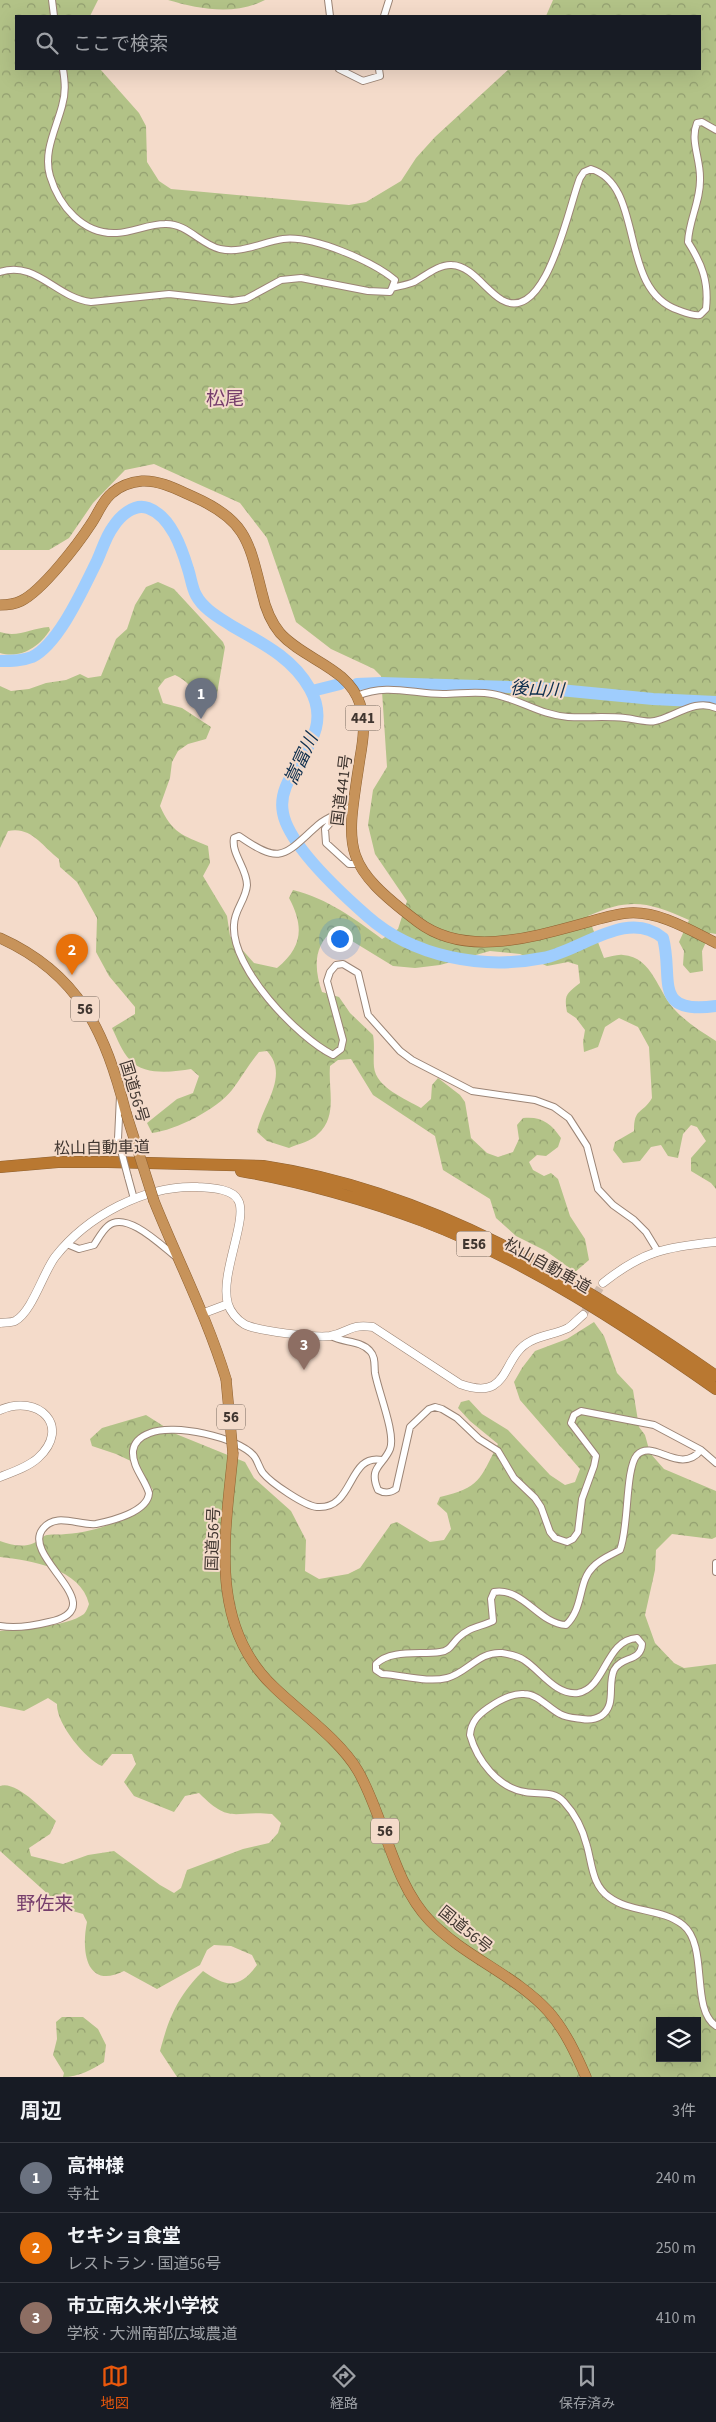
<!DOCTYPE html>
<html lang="ja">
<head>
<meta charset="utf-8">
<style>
	body { margin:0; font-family:"Source Sans 3","Noto Sans JP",sans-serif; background:#20242c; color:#f1f3f6 }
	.controls { position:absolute; right:15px; bottom:15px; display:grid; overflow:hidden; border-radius:0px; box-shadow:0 5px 20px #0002 }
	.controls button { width:45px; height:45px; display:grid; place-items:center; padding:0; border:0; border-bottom:1px solid #363941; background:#171b24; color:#f1f3f6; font:25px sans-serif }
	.you { position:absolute; left:339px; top:938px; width:18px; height:18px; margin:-12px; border:4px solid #fff; border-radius:50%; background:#1a73e8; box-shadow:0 0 0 8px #1a73e833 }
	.badge { display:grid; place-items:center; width:32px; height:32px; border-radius:50%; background:#ea580c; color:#fff; font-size:16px; font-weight:700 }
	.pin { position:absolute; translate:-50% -41px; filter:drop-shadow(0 1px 2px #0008) }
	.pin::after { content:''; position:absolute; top:26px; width:18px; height:15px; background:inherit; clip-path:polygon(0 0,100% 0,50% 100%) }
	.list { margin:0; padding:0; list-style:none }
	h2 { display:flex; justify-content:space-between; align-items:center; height:65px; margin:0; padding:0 20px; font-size:21px }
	h2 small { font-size:16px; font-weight:400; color:#9ea1a6 }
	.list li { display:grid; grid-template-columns:32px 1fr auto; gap:15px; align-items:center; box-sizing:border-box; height:70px; padding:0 20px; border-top:1px solid #363941 }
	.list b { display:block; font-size:19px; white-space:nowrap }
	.list p { margin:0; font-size:16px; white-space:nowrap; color:#9ea1a6 }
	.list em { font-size:16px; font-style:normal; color:#9ea1a6 }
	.icon { flex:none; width:28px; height:28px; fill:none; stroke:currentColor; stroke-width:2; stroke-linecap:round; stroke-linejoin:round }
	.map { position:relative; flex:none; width:716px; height:2077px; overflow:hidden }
	.search { position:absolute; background:#171b24; box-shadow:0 5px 20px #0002; left:15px; right:15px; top:15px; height:55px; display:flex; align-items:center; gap:12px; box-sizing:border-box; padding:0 18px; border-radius:0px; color:#9ea1a6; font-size:19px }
	.sheet { height:275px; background:#171b24 }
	nav { display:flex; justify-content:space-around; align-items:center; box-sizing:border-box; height:70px; border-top:1px solid #363941; background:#171b24; font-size:14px; color:#9ea1a6 }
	nav a { display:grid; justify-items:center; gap:2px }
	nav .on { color:#ea580c }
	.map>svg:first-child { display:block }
	.forest { fill:url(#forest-crowns); fill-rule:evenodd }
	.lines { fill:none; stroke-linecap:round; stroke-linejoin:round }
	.river { stroke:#9fcdfd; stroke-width:12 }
	.tertiary-tunnel { stroke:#d0baab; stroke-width:8; stroke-dasharray:8 4; stroke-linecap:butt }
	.minor-casing { stroke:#9b8475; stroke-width:8 }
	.tertiary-casing { stroke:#9b8475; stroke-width:9 }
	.trunk-casing { stroke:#8f6131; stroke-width:11 }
	.motorway-casing { stroke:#8f6131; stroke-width:12 }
	.minor { stroke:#fff; stroke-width:6 }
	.tertiary { stroke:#fff; stroke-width:8 }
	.trunk { stroke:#c7935a; stroke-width:10 }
	.motorway { stroke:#b97831; stroke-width:11 }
	.minor-bridge-casing { stroke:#9b8475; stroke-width:8; stroke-linecap:butt }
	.trunk-bridge-casing { stroke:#8f6131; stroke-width:11; stroke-linecap:butt }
	.minor-bridge { stroke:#fff; stroke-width:6 }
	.trunk-bridge { stroke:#c7935a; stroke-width:10 }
	.labels { text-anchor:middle; stroke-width:4; stroke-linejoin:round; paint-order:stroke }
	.shield { fill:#f4dbca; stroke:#76685e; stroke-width:1 }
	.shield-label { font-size:15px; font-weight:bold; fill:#403630 }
	.street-label { font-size:16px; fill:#403630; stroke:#f4dbca }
	.water-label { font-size:18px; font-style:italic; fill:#0c2d4c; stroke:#f4dbca }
	.quarter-label { font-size:19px; fill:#763e6c; stroke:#f4dbca }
</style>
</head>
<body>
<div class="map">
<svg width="716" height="2077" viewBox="0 0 716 2077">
	<defs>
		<pattern id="forest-crowns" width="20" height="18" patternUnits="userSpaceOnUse" patternTransform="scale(1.25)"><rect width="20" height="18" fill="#b2c287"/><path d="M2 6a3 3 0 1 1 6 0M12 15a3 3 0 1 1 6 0" fill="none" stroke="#929e6f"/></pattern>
	</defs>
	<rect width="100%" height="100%" fill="#f4dbca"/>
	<!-- forest -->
	<path class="forest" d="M 0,0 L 98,0 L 90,16 L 16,16 L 16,69 L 100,69 L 139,113 L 146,126 L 147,162 L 159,181 L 171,189 L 349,205 L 366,202 L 401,181 L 416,158 L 435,137 L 509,69 L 700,69 L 700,16 L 546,16 L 553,0 L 716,0 L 716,934 L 710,933 L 702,951 L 703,971 L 690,973 L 683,965 L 684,951 L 679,942 L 689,920 C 649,902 630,897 588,916 L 604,958 C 610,957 618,954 623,955 C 653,957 658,993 675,1010 C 687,1023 702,1032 716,1041 L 716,1189 L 711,1183 L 691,1171 L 691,1158 L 706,1141 L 697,1127 L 691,1125 L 683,1134 L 678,1158 L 668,1156 L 661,1145 L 651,1147 L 640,1161 L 623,1163 L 613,1150 L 615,1142 L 634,1131 C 634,1107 642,1115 652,1098 L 649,1047 L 638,1027 L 619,1018 L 605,1027 L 598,1047 L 584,1052 L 583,1042 L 585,1030 L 576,1018 L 567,1012 C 564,995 566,994 580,983 L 578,965 L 568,962 L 547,966 L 520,954 L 490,951 L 440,965 L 415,968 L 393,966 L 334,930 C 313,945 314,969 322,992 L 339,997 L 350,1013 L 373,1035 C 375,1046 373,1056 374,1067 C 376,1088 406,1099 421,1108 L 431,1099 L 432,1085 L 438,1078 L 460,1095 L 465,1102 L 471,1138 L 487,1153 L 498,1157 L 513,1152 L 519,1139 L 517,1125 L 523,1118 C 541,1116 551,1123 561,1138 L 558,1147 L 546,1156 L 537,1155 L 529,1162 L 533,1170 L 544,1176 L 551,1173 L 558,1179 L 570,1216 L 585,1239 L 589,1260 L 575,1272 L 546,1251 L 516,1236 L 496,1218 L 490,1199 L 443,1170 L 435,1136 L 373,1095 L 351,1059 L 338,1060 L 330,1066 C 328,1090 338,1116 318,1134 C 312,1141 298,1144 289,1148 L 267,1141 L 257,1132 C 262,1105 290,1076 267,1051 L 259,1052 C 249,1064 241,1078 232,1090 C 216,1110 176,1130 152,1133 L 147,1123 L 177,1099 L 193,1093 L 199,1076 L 191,1069 C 173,1072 144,1076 130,1060 C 122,1052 117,1038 112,1028 L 135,1014 L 135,1007 L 109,976 L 96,952 L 97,918 L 77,882 L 60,867 L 59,859 C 42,846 31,826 8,831 L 0,848 L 0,686 L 11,691 L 29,689 L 46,683 L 66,680 L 80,674 L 88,678 L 101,676 L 116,639 L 127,629 L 135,605 L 146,587 L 158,582 L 174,589 L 223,642 L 225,647 L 216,700 L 202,703 C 188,690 195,685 175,675 L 165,679 L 158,688 L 163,703 L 182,708 L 211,727 L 206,739 L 188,744 L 178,751 L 172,762 L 170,778 L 160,806 C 172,833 182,835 208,846 L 210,863 L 203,876 L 227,916 L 230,936 L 254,963 L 277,968 C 303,947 304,926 289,898 L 293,890 C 328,899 354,918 382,939 L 398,929 L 407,901 L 375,854 L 368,825 L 373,790 L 387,767 L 381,676 L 374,669 L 331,649 L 296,622 L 267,538 L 240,503 L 154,464 L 125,470 L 93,503 L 69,538 L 49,550 L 0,550 Z
		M 168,0 L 265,0 C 234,16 199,9 168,0 Z
		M 49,627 L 50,630 C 39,647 21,659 0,653 L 0,632 C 18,638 31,628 49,627 Z
		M 594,1322 L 604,1336 L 617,1373 L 633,1390 L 639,1427 L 645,1435 L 650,1453 L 664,1469 L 716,1491 L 716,1537 L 712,1539 L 672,1534 L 656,1550 L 655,1570 L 645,1615 L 655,1643 L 674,1663 L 684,1668 L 716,1664 L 716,2077 L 177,2077 L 160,2051 C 169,2017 178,1996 203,1971 C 226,1987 239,1990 257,1965 L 252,1955 L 231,1946 L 214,1945 L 207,1950 L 200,1965 L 157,1989 L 124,1971 C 86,1990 81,1951 87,1922 L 83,1914 L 69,1910 L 60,1905 L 0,1851 L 0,1786 C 16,1780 44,1811 56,1821 L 50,1834 L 29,1848 L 31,1856 L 63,1864 L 88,1855 L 114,1851 L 160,1885 L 174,1893 L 181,1888 L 187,1870 L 243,1849 L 269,1843 L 278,1833 L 281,1823 L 272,1814 C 232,1810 231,1825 199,1793 L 185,1796 L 174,1812 L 134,1796 L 124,1782 L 136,1764 L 132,1754 L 112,1754 L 102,1766 C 85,1759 56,1723 57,1704 L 48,1698 L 24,1711 L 0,1706 L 0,1631 C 22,1629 66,1627 84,1614 C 86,1612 88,1607 89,1604 C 81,1569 31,1560 0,1557 L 0,1541 C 11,1545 23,1548 34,1543 C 39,1541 42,1536 47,1535 C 53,1534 60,1535 66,1534 C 104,1531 129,1519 153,1490 L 135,1463 L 116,1454 L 92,1446 L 90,1439 L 102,1428 L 146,1415 L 176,1434 L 245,1462 L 254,1478 L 291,1511 L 306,1540 L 305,1571 L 319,1579 L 348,1574 L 360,1568 L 391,1524 L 397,1522 L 430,1542 L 444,1540 L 451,1529 L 447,1513 L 437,1504 L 440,1497 C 480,1488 480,1479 498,1444 L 470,1421 L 458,1408 L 461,1402 L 469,1400 L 482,1414 L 508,1430 L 550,1475 L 565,1485 L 575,1482 L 580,1469 L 520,1400 L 514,1382 L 522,1368 L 535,1351 L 567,1339 ZM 660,2021 L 697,2021 L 697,2058 L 660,2058 Z
		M 62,2017 L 83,2017 L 98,2029 L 106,2045 L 104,2062 C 91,2070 79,2077 63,2077 L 64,2073 L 53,2055 L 57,2039 L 56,2022 Z"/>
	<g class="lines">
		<!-- river -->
		<path class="river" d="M 0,661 C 11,661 22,661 32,657 C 59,644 84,587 97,561 C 102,550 106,536 113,527 C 120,516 134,503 148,508 C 171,516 182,549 188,569 C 191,578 192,588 196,595 C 203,609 220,618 232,626 C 262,643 293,658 310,689 C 339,741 274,770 283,813 C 289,846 342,894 367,916 C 413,957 483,970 543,958 C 581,951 627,908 663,938 C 674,978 651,1015 716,1006
			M 357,684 L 381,683 L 539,688 L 653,699 L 716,702
			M 312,691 L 340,684"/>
		<!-- tertiary-tunnel -->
		<path class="tertiary-tunnel" d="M 583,1315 L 603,1283"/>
		<!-- minor casing -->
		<g class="minor-casing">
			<path id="minor" d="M 52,0 L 54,16
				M 328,0 L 330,16
				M 384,16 L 389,0
				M 63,69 C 65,82 66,93 62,106 C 56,129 43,152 50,176 C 59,206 83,235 117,233 C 133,232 149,224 165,224 C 187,223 201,245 220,249 C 242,254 262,242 283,239 C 312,235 372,261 395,280 L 392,288
				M 339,69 L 363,81 L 380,76 L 379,69
				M 0,272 C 36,260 56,298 91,302 L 169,294 L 232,301 L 246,299 L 281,280 L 301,278 L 368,291 L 390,292 L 392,288 C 399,286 407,285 414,282 C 425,276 439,264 452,265 C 472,266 485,290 502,300 C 547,325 569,204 580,178 L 584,172 L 591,169 C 646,186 617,289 678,310 C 686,313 692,316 700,315 L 706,309 C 709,282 702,264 688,242 C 689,219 701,201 700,177 C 700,158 690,140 697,123 L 702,122 L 716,130
				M 357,696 C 387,683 413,694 443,694 C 460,694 476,691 492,694 C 520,699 540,715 568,717 C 587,718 606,716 625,718 C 635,719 646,723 655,721 C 675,717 695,698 716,708
				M 353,806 C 342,813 328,816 318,825 C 284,855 282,866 239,836 L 234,838 C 231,854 247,868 247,885 C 246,900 234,910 234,925 C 231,968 297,1037 333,1055 L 341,1049 L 343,1040 L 327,981 L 330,972 L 336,965 L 343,964 L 358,973 L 368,1015 L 400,1051 L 412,1060 L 472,1091 L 535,1100 L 554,1107 L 569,1118 L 587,1146 L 598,1189 L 613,1205 L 634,1220 L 646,1232 L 657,1250
				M 337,815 L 325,829 L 326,843 L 349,864 L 358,864
				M 118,1139 L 120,1096
				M 128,1177 L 134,1199
				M 67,1244 L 79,1249 L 94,1245 C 98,1239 102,1231 108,1226 C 126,1210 162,1246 176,1257
				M 331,1336 C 343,1343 360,1340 370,1351 C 376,1357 374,1366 375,1373 C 378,1391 396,1434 390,1449 C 383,1466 368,1467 378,1490 C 385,1494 390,1493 396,1489 L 410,1427 L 429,1409 L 435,1407 L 442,1409 L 457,1418 L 479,1439 L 498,1451 L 514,1478 L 535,1498 L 541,1507 L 550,1532 L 555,1538 L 567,1542 L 573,1539 L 578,1532 L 582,1499 L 594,1466 L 596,1456 L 571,1423 L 574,1415 L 581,1411 L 654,1425 L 701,1450 L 716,1463
				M 701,1450 C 680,1476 653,1438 637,1455 C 625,1469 629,1528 620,1550 C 611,1555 600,1559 593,1567 C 578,1581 584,1608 566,1625 C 539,1624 523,1587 494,1592 L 491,1599 L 493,1621 C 480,1627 469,1627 458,1638 C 452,1644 450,1651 440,1652 C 420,1655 391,1649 376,1664 L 376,1670 L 382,1674 C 403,1675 427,1683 447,1678 C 467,1673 479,1651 502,1653 C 508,1654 518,1656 524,1660 C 540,1670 556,1696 578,1693 C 606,1688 605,1640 637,1638 L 642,1644 C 641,1662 621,1656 614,1670 C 607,1685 617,1705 601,1716 C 596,1719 588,1720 582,1719 C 574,1718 567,1718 560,1714 C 548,1708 538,1694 524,1694 C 512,1693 498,1701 488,1708 C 478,1715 471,1722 470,1735 C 477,1760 498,1788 525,1792 C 540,1795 553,1790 564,1802 C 576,1815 583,1830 587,1846 C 592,1864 592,1885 609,1897 C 630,1913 662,1908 683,1925 C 709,1946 690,2009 716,2026
				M 716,1563 L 716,1572
				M 0,1626 C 17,1629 33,1626 49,1622 C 115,1608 22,1558 42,1530 C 55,1511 79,1526 96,1524 C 111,1521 148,1512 149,1493 C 145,1479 132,1467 133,1451 C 134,1441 142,1436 150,1433 C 173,1423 238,1437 254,1456 C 258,1461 259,1468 263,1473 C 271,1483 305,1506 317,1507 C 355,1510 347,1453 382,1460"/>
		</g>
		<!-- tertiary casing -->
		<g class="tertiary-casing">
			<path id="tertiary" d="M 603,1283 C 643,1251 666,1247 716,1242
				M 204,1313 L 228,1304
				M 0,1323 C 4,1322 11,1323 15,1321 C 32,1312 43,1273 55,1257 C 87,1216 145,1185 197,1187 C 209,1188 232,1188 238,1200 C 249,1218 219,1275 228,1304 C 230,1311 237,1320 244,1324 C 256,1331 316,1338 330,1336 C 350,1332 348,1324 373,1327 L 460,1384 C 512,1403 500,1356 531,1341 C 542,1335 556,1334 568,1328 C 573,1325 578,1319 583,1315
				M 0,1410 C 39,1393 72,1427 38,1458 C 28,1467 13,1472 0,1477"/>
		</g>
		<!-- trunk casing -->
		<g class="trunk-casing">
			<path id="trunk" d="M 0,605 C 7,605 15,604 21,601 C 42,591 78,544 91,524 C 98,514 102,501 112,493 C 120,486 132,482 142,481 C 160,480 178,490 194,497 C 246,520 249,541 262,593 C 265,607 271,622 280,633 C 304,660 348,667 360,704 C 366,722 363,741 360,758 C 346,850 340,863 418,922 C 464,957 530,938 581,924 C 596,920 613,914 629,913 C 659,911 690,930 716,943
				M 0,938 C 80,974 105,1032 126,1113
				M 154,1201 C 178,1261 207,1317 226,1379
				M 233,1454 C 225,1535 208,1626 275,1688 C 301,1713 340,1740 358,1771 C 385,1818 392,1881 430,1921 C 465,1957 515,1975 548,2011 C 565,2030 576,2054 586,2077"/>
		</g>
		<!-- motorway casing -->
		<g class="motorway-casing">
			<path id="motorway" d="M 0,1167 L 58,1162 L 108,1162 L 263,1166 C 431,1191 578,1280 716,1376
				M 241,1171 C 299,1181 368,1200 423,1221 C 528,1261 625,1325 716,1389"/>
		</g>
		<!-- minor -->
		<use href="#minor" class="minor"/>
		<!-- tertiary -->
		<use href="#tertiary" class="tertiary"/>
		<!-- trunk -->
		<use href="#trunk" class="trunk"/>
		<!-- motorway -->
		<use href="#motorway" class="motorway"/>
		<!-- minor-bridge casing -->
		<g class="minor-bridge-casing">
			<path id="minor-bridge" d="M 118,1139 L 128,1177"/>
		</g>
		<!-- trunk-bridge casing -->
		<g class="trunk-bridge-casing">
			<path id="trunk-bridge" d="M 126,1113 L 154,1201
				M 226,1379 L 233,1454"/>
		</g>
		<!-- minor-bridge -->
		<use href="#minor-bridge" class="minor-bridge"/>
		<!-- trunk-bridge -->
		<use href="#trunk-bridge" class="trunk-bridge"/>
	</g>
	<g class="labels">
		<!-- shield labels -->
		<g class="shield">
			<rect x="345.5" y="705.5" width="35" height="25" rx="4"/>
			<rect x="71" y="996.5" width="28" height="25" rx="4"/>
			<rect x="456.5" y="1231.5" width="35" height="25" rx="4"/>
			<rect x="217" y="1404.5" width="28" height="25" rx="4"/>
			<rect x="371" y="1818.5" width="28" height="25" rx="4"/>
		</g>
		<g class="shield-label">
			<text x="363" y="723">441</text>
			<text x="85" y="1014">56</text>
			<text x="474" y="1249">E56</text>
			<text x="231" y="1422">56</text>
			<text x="385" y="1836">56</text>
		</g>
		<!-- street labels -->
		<g class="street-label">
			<text transform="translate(341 790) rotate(-83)" y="6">国道441号</text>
			<text transform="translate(135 1091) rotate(73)" y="6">国道56号</text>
			<text transform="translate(102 1147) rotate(-1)" y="6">松山自動車道</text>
			<text transform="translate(548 1265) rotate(29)" y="6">松山自動車道</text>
			<text transform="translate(212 1539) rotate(-88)" y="6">国道56号</text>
			<text transform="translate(466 1929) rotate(39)" y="6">国道56号</text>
		</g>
		<!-- water labels -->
		<g class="water-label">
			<text transform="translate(537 689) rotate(3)" y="6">後山川</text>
			<text transform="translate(301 759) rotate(-65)" y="6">嵩富川</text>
		</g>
		<!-- quarter labels -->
		<g class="quarter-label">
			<text x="225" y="405">松尾</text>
			<text x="45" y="1910">野佐来</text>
		</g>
	</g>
</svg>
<div class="controls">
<button><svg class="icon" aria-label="layers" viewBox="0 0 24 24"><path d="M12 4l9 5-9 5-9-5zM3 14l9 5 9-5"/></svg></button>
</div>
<div class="you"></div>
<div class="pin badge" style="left:201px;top:719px;background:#6b7280">1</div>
<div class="pin badge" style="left:72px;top:975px;background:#e8710a">2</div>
<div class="pin badge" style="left:304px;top:1370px;background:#8d6e63">3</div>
<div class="search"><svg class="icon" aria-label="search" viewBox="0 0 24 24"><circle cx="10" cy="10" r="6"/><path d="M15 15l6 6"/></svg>ここで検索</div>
</div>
<section class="sheet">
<h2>周辺<small>3件</small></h2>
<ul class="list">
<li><span class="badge" style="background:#6b7280">1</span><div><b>高神様</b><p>寺社</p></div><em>240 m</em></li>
<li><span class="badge" style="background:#e8710a">2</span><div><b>セキショ食堂</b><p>レストラン · 国道56号</p></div><em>250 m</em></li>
<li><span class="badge" style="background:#8d6e63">3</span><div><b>市立南久米小学校</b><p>学校 · 大洲南部広域農道</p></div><em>410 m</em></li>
</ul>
</section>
<nav>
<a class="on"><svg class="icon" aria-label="map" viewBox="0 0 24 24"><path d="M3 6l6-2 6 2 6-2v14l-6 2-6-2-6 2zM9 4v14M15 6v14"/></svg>地図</a>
<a><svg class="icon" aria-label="directions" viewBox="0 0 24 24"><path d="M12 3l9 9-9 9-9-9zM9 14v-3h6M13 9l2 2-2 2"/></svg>経路</a>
<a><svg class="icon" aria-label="saved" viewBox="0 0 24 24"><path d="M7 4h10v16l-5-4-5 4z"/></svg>保存済み</a>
</nav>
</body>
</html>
